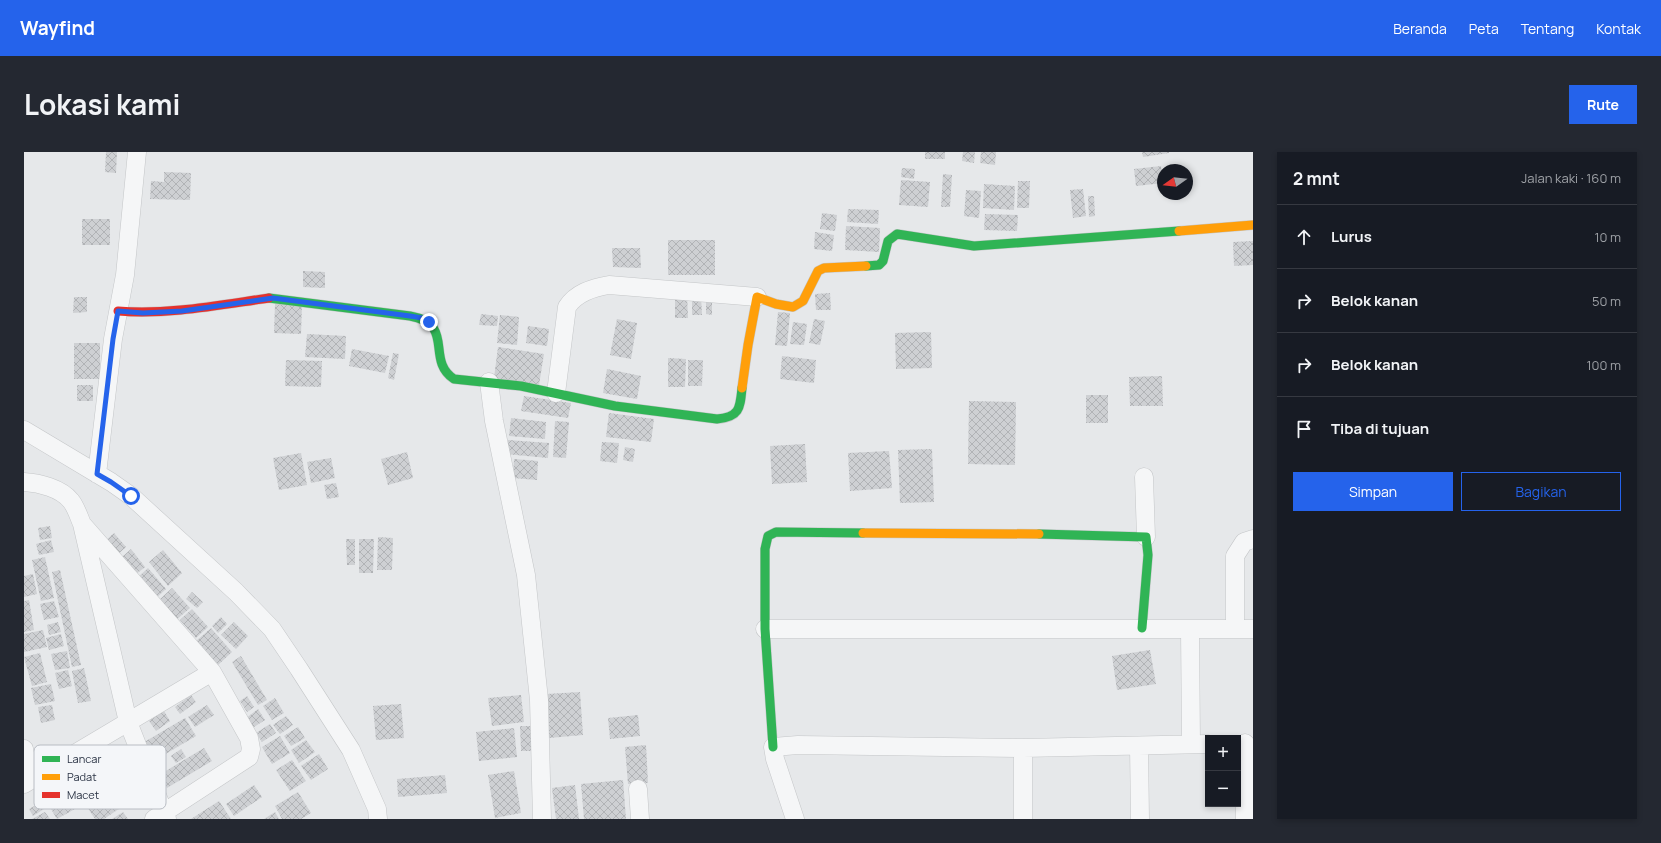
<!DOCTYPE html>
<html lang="id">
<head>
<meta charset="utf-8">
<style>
	body { margin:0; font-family:Manrope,sans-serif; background:#242831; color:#f1f3f6 }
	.controls { position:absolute; right:12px; bottom:12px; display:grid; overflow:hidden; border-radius:0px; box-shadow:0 2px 6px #0003 }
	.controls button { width:36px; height:36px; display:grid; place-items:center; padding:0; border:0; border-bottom:1px solid #363941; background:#171b24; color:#f1f3f6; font:20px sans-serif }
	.compass { position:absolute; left:1133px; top:12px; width:36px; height:36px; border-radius:50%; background:#171b24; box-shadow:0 2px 6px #0003; rotate:255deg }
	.stop { position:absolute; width:12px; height:12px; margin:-9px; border:3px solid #2563eb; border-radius:50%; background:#fff }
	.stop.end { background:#2563eb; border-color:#fff; box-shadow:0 1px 4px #0008 }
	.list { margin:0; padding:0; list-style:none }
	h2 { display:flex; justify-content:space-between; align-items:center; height:52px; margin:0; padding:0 16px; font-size:17px }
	h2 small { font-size:13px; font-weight:400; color:#9ea1a6 }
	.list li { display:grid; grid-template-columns:26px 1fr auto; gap:12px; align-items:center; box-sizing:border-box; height:64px; padding:0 16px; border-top:1px solid #363941 }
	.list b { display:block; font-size:15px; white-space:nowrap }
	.list em { font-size:13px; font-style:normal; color:#9ea1a6 }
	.actions { display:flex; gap:8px; padding:12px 16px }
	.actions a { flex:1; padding:9px 0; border:1px solid #2563eb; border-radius:0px; text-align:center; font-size:14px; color:#2563eb }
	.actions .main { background:#2563eb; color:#fff }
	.icon { flex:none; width:22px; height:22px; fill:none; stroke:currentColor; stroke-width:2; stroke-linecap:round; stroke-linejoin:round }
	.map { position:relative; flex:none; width:1229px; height:667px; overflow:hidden; border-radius:0px }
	header { display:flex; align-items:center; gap:24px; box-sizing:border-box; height:56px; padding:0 20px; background:#2563eb; color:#fff }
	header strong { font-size:19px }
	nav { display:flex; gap:22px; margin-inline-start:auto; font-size:14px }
	.intro { display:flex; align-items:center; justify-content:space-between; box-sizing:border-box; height:96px; padding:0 24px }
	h1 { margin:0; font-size:28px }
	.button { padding:10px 18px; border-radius:0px; background:#2563eb; color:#fff; font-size:14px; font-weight:700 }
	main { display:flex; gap:24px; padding:0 24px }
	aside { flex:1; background:#171b24; border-radius:0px; box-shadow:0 2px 6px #0003 }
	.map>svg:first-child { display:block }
	.building { fill:url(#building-cross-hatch) }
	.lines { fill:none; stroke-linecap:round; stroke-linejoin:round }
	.street-casing { stroke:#c4c6c8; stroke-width:19 }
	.fast-casing { stroke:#c4c6c8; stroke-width:10 }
	.slow-casing { stroke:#c4c6c8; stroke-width:10 }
	.jam-casing { stroke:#c4c6c8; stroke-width:10 }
	.street { stroke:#f5f6f7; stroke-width:18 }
	.fast { stroke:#30b455; stroke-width:9 }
	.slow { stroke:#ff9f0a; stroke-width:9 }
	.jam { stroke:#e5322d; stroke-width:9 }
	.route { stroke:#2563eb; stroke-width:5 }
	.key { fill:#f4f6f9; stroke:#b8bcc3; stroke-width:1 }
	.key-label { font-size:11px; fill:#2b3445 }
</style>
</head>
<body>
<header>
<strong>Wayfind</strong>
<nav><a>Beranda</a><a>Peta</a><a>Tentang</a><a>Kontak</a></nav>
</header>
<div class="intro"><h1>Lokasi kami</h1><a class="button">Rute</a></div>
<main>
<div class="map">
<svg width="1229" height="667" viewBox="0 0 1229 667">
	<defs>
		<pattern id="building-cross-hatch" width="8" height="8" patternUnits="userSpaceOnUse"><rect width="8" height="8" fill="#ced0d3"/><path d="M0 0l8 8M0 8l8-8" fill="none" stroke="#b1b3b6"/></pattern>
	</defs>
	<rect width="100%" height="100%" fill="#e6e8ea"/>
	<!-- building -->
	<path class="building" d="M 82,0 L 93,0 L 92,21 L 81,20 Z
		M 901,0 L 921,0 L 921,7 L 901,7 Z
		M 939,0 L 951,0 L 950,11 L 938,9 Z
		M 957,0 L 972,0 L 971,13 L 956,11 Z
		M 1118,0 L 1145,0 L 1145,1 L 1119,5 Z
		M 1137,14 L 1139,31 L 1112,34 L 1110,17 Z
		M 878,16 L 891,17 L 890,27 L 877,25 Z
		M 140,20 L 167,21 L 166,48 L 126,47 L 127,29 L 140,30 Z
		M 919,22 L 928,23 L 926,55 L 917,55 Z
		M 877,28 L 906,30 L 904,55 L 875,53 Z
		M 994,29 L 1006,29 L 1005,56 L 993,56 Z
		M 960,32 L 991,34 L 990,58 L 959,56 Z
		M 1059,37 L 1062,64 L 1049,66 L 1046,38 Z
		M 942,38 L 957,39 L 955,66 L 940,64 Z
		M 1064,44 L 1070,44 L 1071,64 L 1065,65 Z
		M 824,57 L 855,58 L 854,72 L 823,70 Z
		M 798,61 L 813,63 L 811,79 L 796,77 Z
		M 961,62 L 994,63 L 993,79 L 960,78 Z
		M 58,67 L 86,67 L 86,93 L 58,93 Z
		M 822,74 L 856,76 L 855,100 L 821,98 Z
		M 791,80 L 810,83 L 808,99 L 790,97 Z
		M 644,88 L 691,88 L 691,123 L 644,123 Z
		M 1229,89 L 1229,113 L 1210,114 L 1209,90 Z
		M 588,96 L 616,96 L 617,116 L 589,115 Z
		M 279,119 L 301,120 L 301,136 L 279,135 Z
		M 806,141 L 807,158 L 792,158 L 791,142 Z
		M 651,142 L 663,142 L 664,166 L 651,166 Z
		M 682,142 L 688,142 L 688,163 L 682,162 Z
		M 668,143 L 677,143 L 678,163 L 668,163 Z
		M 50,145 L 63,145 L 63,160 L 49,161 Z
		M 251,152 L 278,153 L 277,182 L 250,181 Z
		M 754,160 L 766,161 L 763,194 L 751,193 Z
		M 457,162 L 474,164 L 473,174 L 455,173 Z
		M 476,163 L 495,165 L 493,193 L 473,191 Z
		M 593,167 L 613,171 L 607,207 L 586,203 Z
		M 790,167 L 801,169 L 796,193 L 785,191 Z
		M 769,170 L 783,172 L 780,193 L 766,192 Z
		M 504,174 L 525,177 L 523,194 L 502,191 Z
		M 907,180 L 908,216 L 872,217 L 871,181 Z
		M 283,182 L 322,184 L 321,207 L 281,205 Z
		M 50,191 L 76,191 L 76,227 L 50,227 Z
		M 474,195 L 520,202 L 515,233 L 470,226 Z
		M 328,197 L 365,204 L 361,221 L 325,214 Z
		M 369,201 L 375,202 L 370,228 L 364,226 Z
		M 758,204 L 792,208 L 790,231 L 756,227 Z
		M 644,206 L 662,207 L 661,235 L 644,235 Z
		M 262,208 L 298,209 L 297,235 L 261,234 Z
		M 664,208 L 679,208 L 678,234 L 664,234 Z
		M 583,217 L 617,224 L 613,247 L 579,241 Z
		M 1138,224 L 1139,254 L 1106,254 L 1105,225 Z
		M 53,233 L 69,233 L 69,249 L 53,249 Z
		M 1062,243 L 1084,243 L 1084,271 L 1062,271 Z
		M 500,244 L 547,251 L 544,266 L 497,259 Z
		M 945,249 L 992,250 L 991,313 L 944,312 Z
		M 585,261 L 630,267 L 627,290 L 582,285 Z
		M 487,266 L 522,270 L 521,287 L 485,284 Z
		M 531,269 L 545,270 L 542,306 L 529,305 Z
		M 484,288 L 525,291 L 524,306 L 482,302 Z
		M 578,290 L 595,291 L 593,311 L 576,309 Z
		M 781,292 L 783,330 L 748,332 L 746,294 Z
		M 601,295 L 611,297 L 609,310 L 599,308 Z
		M 908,297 L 910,350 L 876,351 L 874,298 Z
		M 865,299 L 868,336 L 826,339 L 824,301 Z
		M 383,300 L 389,326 L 364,333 L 357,307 Z
		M 277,301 L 283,333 L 255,338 L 249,306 Z
		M 307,306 L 311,326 L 287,331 L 283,310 Z
		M 490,307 L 514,309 L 513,328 L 489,326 Z
		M 312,331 L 315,345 L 303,347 L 300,333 Z
		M 26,374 L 28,386 L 16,388 L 14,376 Z
		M 90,381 L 102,395 L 91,405 L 79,391 Z
		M 354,385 L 369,386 L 368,418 L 353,418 Z
		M 322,387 L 331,387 L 331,413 L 323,413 Z
		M 335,387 L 350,387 L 349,421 L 335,421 Z
		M 27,388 L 30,400 L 15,403 L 12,392 Z
		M 107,397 L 121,415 L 111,423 L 97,406 Z
		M 139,398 L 158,421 L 144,434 L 125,410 Z
		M 21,405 L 30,446 L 17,449 L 8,408 Z
		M 124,416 L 142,437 L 131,447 L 113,426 Z
		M 36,418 L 57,513 L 48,515 L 28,420 Z
		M 9,422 L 13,442 L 0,445 L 0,424 Z
		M 148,436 L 166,456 L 151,469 L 134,449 Z
		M 168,440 L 179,450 L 173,456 L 162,447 Z
		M 5,448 L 10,478 L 0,480 L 0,449 Z
		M 30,449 L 35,465 L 20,468 L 16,452 Z
		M 168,457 L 184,475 L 172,486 L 156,468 Z
		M 197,465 L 203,472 L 194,481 L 188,474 Z
		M 34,470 L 37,480 L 25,483 L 23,473 Z
		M 210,470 L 224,484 L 212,497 L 197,483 Z
		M 187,476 L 208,500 L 193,514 L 171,490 Z
		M 19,478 L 23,495 L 0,500 L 0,482 Z
		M 37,482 L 40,494 L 25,498 L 22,486 Z
		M 1126,498 L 1132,532 L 1093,538 L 1088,504 Z
		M 43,499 L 46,516 L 31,518 L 27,502 Z
		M 16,501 L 23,530 L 8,534 L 0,505 Z
		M 217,504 L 243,548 L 234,553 L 208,510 Z
		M 60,516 L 67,549 L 54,551 L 48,519 Z
		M 44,518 L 48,534 L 35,537 L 31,521 Z
		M 27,532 L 31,549 L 11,553 L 7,536 Z
		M 556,540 L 559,583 L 525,586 L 522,542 Z
		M 167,543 L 172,550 L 156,562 L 151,555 Z
		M 497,543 L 500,570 L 468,574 L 464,546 Z
		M 223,544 L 230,555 L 223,560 L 216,549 Z
		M 251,546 L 260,561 L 248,568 L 239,554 Z
		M 377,552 L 380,586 L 352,588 L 349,554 Z
		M 28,553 L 31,568 L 17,571 L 14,555 Z
		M 183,553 L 190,563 L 171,575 L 164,565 Z
		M 234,557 L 241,568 L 227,577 L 221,567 Z
		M 140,559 L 146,569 L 132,579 L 125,569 Z
		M 614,563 L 616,584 L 586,587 L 584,566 Z
		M 262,564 L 269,573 L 256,582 L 249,573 Z
		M 161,566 L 172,584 L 128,610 L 117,592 Z
		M 246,572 L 252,581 L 238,590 L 232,581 Z
		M 496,574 L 508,574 L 509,599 L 497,599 Z
		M 274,575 L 281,586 L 267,594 L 260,584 Z
		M 490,576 L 493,605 L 455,609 L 452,580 Z
		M 256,584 L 266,601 L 248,612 L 238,595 Z
		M 282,588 L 291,600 L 275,611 L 267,598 Z
		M 622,593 L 624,631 L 604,632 L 601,595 Z
		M 180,596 L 188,609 L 143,636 L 135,623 Z
		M 157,597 L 162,605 L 152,611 L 147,604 Z
		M 295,602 L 304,617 L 287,628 L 277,614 Z
		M 268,608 L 282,629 L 266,639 L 252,618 Z
		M 490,619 L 497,661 L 471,666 L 464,623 Z
		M 421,623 L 423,641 L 374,645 L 373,627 Z
		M 599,628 L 602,667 L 560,667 L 557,632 Z
		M 98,632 L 108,648 L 80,667 L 71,667 L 63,655 Z
		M 230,633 L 238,645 L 210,664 L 202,652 Z
		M 551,633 L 555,667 L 532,667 L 528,636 Z
		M 274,640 L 287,661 L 277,667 L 258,667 L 251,654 Z
		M 52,642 L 58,653 L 33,667 L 27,657 Z
		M 195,649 L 207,667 L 167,667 Z
		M 16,651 L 20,657 L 9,664 L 5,657 Z
		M 21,660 L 26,667 L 8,667 Z
		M 99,660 L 104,667 L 88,667 Z
		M 251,660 L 255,667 L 240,667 Z"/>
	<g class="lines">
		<!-- street casing -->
		<g class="street-casing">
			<path id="street" d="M 465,230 L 470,269 L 502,423 L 515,548 L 518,667
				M 532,241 L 543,155 C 552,141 568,136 585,133 L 733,145
				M 0,278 L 87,330 L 107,344 L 212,440 L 248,477 L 275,517 L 327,598 L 353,657 L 354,667
				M 73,322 L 89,187 L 101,123 L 113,0
				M 1120,325 L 1122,385
				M 0,330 C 15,331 37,336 47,349 C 52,355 55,365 58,372 L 104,570 L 140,661 L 143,667
				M 58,372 L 188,520 L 225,586 L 227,597 L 225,605 L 130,667
				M 741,477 L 1166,477 L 1167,592
				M 1166,477 L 1229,477
				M 1211,477 L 1211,404 L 1220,390 L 1229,387
				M 1221,591 L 1221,667
				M 1115,594 L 1116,667
				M 999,596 L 999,667
				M 0,597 L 7,628
				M 0,632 L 188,520
				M 614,637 L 616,667
				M 771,667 L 751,607 L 749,595 L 774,593 L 999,596 L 1184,592"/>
		</g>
		<!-- fast casing -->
		<g class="fast-casing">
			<path id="fast" d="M 842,114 L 855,113 L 859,109 L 864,89 L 873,82 L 950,94 L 1155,79
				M 245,146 L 386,164 C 432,172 401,208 430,227 L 497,234 L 591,254 L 693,267 C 716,265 716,256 718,236
				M 1015,382 L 1122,385 L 1124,403 L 1118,476
				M 749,595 L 741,477 L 741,397 L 744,384 L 752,380 L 839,381"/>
		</g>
		<!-- slow casing -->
		<g class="slow-casing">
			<path id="slow" d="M 1155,79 L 1229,73
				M 718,236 L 724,193 L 733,145 L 752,152 L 769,155 L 779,149 L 794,119 L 800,116 L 842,114
				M 839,381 L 1015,382"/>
		</g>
		<!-- jam casing -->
		<g class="jam-casing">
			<path id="jam" d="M 94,159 C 145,163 195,153 245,146"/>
		</g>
		<!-- street -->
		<use href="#street" class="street"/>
		<!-- fast -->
		<use href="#fast" class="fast"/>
		<!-- slow -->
		<use href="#slow" class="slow"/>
		<!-- jam -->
		<use href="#jam" class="jam"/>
	</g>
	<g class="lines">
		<!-- route -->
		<path class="route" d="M 107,344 L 87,330 L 73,322 L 89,187 L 94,159 L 119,161 L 158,159 L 249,146 L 386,164 L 398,166 L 405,170"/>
	</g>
	<!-- legend -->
	<rect x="10" y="593" width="132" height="64" rx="6" class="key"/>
	<rect x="18" y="604" width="18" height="6" fill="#30b455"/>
	<rect x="18" y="622" width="18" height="6" fill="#ff9f0a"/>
	<rect x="18" y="640" width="18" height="6" fill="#e5322d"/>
	<g class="key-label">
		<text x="43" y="611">Lancar</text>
		<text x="43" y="629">Padat</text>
		<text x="43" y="647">Macet</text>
	</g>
</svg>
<div class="controls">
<button>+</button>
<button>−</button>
</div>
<svg class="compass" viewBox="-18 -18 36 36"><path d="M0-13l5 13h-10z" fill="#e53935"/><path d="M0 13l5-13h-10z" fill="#9ea1a6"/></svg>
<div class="stop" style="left:107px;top:344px"></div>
<div class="stop end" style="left:405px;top:170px"></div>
</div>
<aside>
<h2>2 mnt<small>Jalan kaki · 160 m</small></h2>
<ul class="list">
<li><svg class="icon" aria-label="ahead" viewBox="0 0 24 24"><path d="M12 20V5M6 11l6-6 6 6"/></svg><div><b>Lurus</b></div><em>10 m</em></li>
<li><svg class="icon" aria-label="right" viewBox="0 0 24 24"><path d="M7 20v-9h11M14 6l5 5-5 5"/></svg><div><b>Belok kanan</b></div><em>50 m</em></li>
<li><svg class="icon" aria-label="right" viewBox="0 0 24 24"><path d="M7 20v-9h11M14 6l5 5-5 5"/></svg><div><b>Belok kanan</b></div><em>100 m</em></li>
<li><svg class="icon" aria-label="arrive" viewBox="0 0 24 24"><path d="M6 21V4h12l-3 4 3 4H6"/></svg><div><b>Tiba di tujuan</b></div></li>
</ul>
<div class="actions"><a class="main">Simpan</a><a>Bagikan</a></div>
</aside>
</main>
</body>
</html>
